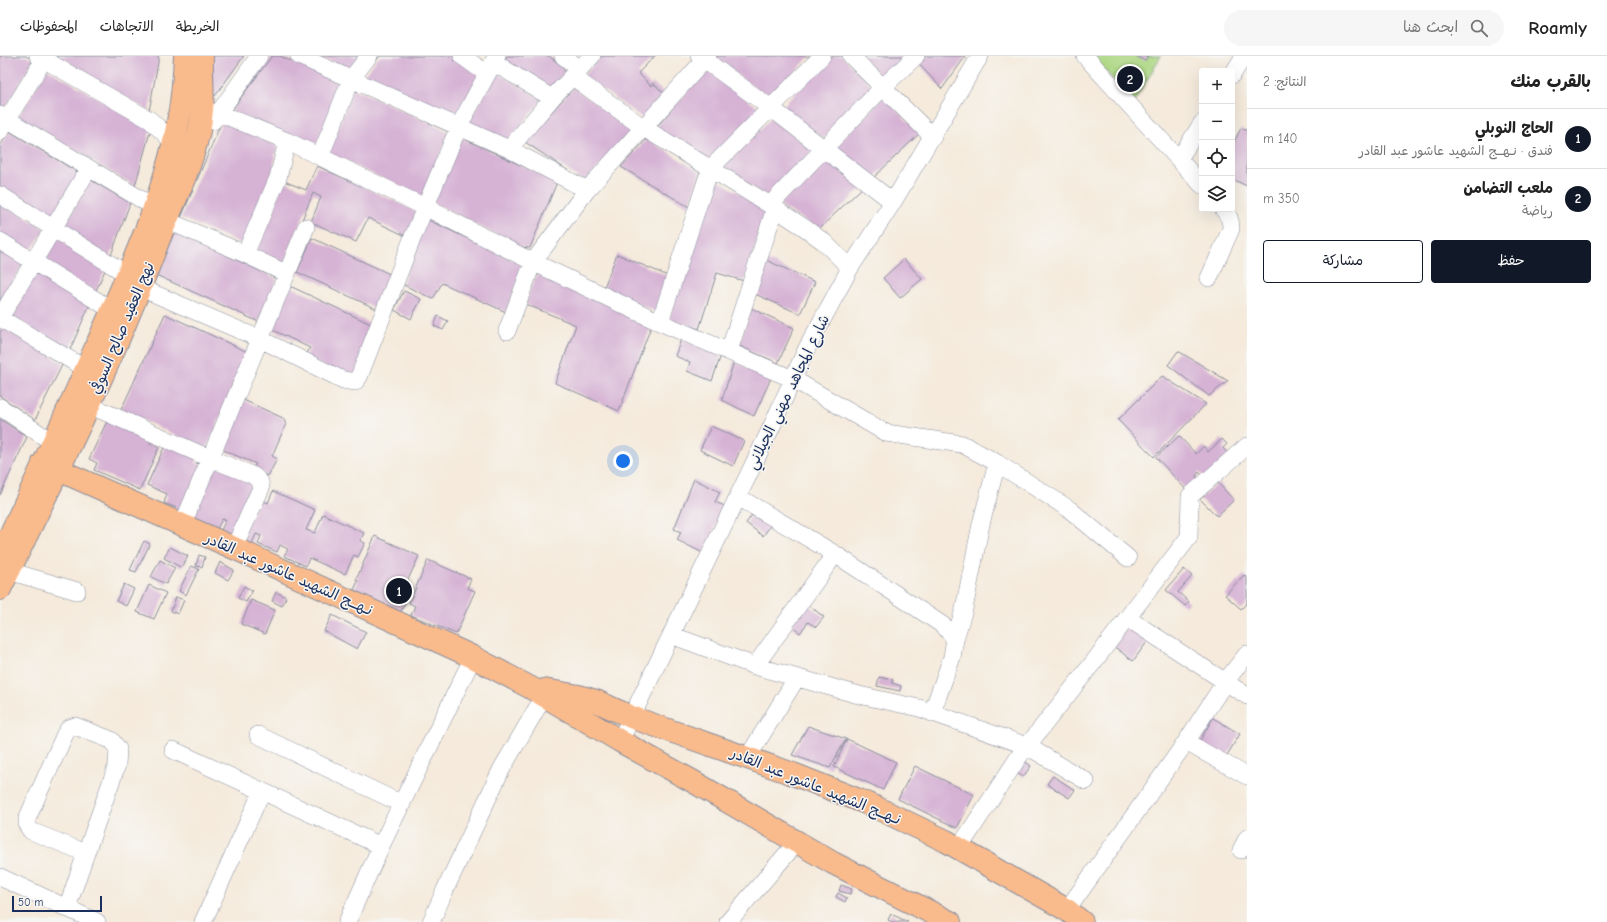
<!DOCTYPE html>
<html lang="ar">
<head>
<meta charset="utf-8">
<style>
	body { margin:0; font-family:"Comic Neue","Playpen Sans Arabic",sans-serif; background:#f6f6f6; color:#222; direction:rtl }
	.controls { position:absolute; right:12px; top:12px; display:grid; overflow:hidden; border-radius:4px; box-shadow:0 4px 16px #0002 }
	.controls button { width:36px; height:36px; display:grid; place-items:center; padding:0; border:0; border-bottom:1px solid #e0e0e0; background:#fff; color:#222; font:20px sans-serif }
	.scale { position:absolute; left:12px; bottom:10px; width:90px; box-sizing:border-box; padding-left:4px; border:2px solid #1b2f5e; border-top:0; font-size:11px; line-height:14px; white-space:nowrap; color:#1b2f5e; -webkit-text-stroke:3px #f6f6f2; paint-order:stroke }
	.you { position:absolute; left:623px; top:405px; width:14px; height:14px; margin:-10px; border:3px solid #fff; border-radius:50%; background:#1a73e8; box-shadow:0 0 0 6px #1a73e833 }
	.badge { display:grid; place-items:center; width:26px; height:26px; border-radius:50%; background:#111827; color:#fff; font-size:13px; font-weight:700 }
	.pin { position:absolute; translate:-50% -50%; border:2px solid #fff; box-shadow:0 1px 4px #0006 }
	.list { margin:0; padding:0; list-style:none }
	h2 { display:flex; justify-content:space-between; align-items:center; height:52px; margin:0; padding:0 16px; font-size:17px }
	h2 small { font-size:13px; font-weight:400; color:#767676 }
	.list li { display:grid; grid-template-columns:26px 1fr auto; gap:12px; align-items:center; box-sizing:border-box; height:60px; padding:0 16px; border-top:1px solid #e0e0e0 }
	.list b { display:block; font-size:15px; white-space:nowrap }
	.list p { margin:0; font-size:13px; white-space:nowrap; color:#767676 }
	.list em { font-size:13px; font-style:normal; color:#767676 }
	.actions { display:flex; gap:8px; padding:12px 16px }
	.actions a { flex:1; padding:9px 0; border:1px solid #111827; border-radius:4px; text-align:center; font-size:14px; color:#111827 }
	.actions .main { background:#111827; color:#fff }
	.icon { flex:none; width:22px; height:22px; fill:none; stroke:currentColor; stroke-width:2; stroke-linecap:round; stroke-linejoin:round }
	.map { position:relative; flex:none; width:1247px; height:866px; overflow:hidden; direction:ltr }
	header { display:flex; align-items:center; gap:24px; box-sizing:border-box; height:56px; padding:0 20px; background:#fff; border-bottom:1px solid #e0e0e0 }
	header strong { font-size:19px }
	nav { display:flex; gap:22px; margin-inline-start:auto; font-size:14px }
	.search { width:280px; height:36px; background:#f6f6f6; display:flex; align-items:center; gap:10px; box-sizing:border-box; padding:0 14px; border-radius:22px; color:#767676; font-size:15px }
	main { display:flex }
	aside { flex:1; background:#fff }
	.map>svg:first-child { display:block }
	.green { fill:#acd782; stroke:#648370 }
	.building { fill:#d6b2d4 }
	.lines { fill:none; stroke-linecap:round; stroke-linejoin:round }
	.minor-casing { stroke:#888c9c; stroke-width:18 }
	.major-casing { stroke:#888c9c; stroke-width:24 }
	.minor { stroke:#fff; stroke-width:17 }
	.major { stroke:#fabb8c; stroke-width:22 }
	.labels { text-anchor:middle; stroke-width:3; stroke-linejoin:round; paint-order:stroke }
	.street-label { font-size:15px; fill:#1b2f5e; stroke:#f6f6f2 }
</style>
</head>
<body>
<header>
<strong>Roamly</strong>
<div class="search"><svg class="icon" aria-label="search" viewBox="0 0 24 24"><circle cx="10" cy="10" r="6"/><path d="M15 15l6 6"/></svg>ابحث هنا</div>
<nav><a>الخريطة</a><a>الاتجاهات</a><a>المحفوظات</a></nav>
</header>
<main>
<aside>
<h2>بالقرب منك<small>النتائج: 2</small></h2>
<ul class="list">
<li><span class="badge">1</span><div><b>الحاج النوبلي</b><p>فندق · نـهــج الشهيد عاشور عبد القادر</p></div><em>140 m</em></li>
<li><span class="badge">2</span><div><b>ملعب التضامن</b><p>رياضة</p></div><em>350 m</em></li>
</ul>
<div class="actions"><a class="main">حفظ</a><a>مشاركة</a></div>
</aside>
<div class="map">
<svg width="1247" height="866" viewBox="0 0 1247 866">
	<rect width="100%" height="100%" fill="#f6f6f2"/>
	<filter id="ink" filterUnits="userSpaceOnUse"><feTurbulence type="fractalNoise" baseFrequency=".025" numOctaves="2"/><feDisplacementMap in="SourceGraphic" scale="8" xChannelSelector="R" yChannelSelector="G"/><feConvolveMatrix kernelMatrix="1 2 1 2 8 2 1 2 1" color-interpolation-filters="sRGB"/></filter>
	<filter id="wash" filterUnits="userSpaceOnUse"><feTurbulence type="fractalNoise" baseFrequency=".012" numOctaves="4" result="noise"/><feDisplacementMap in="SourceGraphic" scale="16" xChannelSelector="R" yChannelSelector="G"/><feGaussianBlur stdDeviation="0.9" result="paint"/><feColorMatrix in="noise" values="0 0 0 0 0 0 0 0 0 0 0 0 0 0 0 0 0 1.4 0 .05"/><feComposite in="paint" operator="in"/></filter>
	<g filter="url(#wash)">
		<rect width="100%" height="100%" fill="#f5eadb"/>
		<!-- green -->
		<path class="green" d="M 1092,0 L 1161,0 L 1134,46 Z"/>
		<g id="blocks">
			<!-- building -->
			<path class="building" d="M 0,0 L 26,0 L 33,4 L 5,53 L 0,50 Z
				M 53,0 L 157,0 L 159,1 L 149,55 Z
				M 212,0 L 244,0 L 215,40 L 208,39 Z
				M 272,0 L 280,0 L 342,27 L 315,92 L 231,55 Z
				M 319,0 L 359,0 L 349,13 Z
				M 380,0 L 453,0 L 480,19 L 456,61 L 363,20 Z
				M 507,0 L 549,0 L 562,10 L 565,16 L 550,33 L 504,5 Z
				M 602,0 L 655,0 L 638,17 L 651,30 L 653,27 L 666,39 L 644,63 L 583,20 Z
				M 718,0 L 810,0 L 770,43 L 716,3 Z
				M 832,0 L 842,0 L 873,32 L 823,83 L 782,51 Z
				M 861,0 L 904,0 L 883,22 Z
				M 925,0 L 964,0 L 965,1 L 942,33 L 918,7 Z
				M 1136,0 L 1148,0 L 1145,5 Z
				M 47,13 L 151,72 L 135,130 L 18,61 Z
				M 706,13 L 760,53 L 709,106 L 655,73 Z
				M 497,17 L 542,43 L 508,86 L 468,67 Z
				M 353,32 L 449,76 L 423,141 L 333,100 L 329,94 Z
				M 573,32 L 634,73 L 585,126 L 525,86 Z
				M 883,41 L 920,77 L 873,122 L 833,93 Z
				M 772,61 L 813,94 L 767,141 L 722,113 Z
				M 222,65 L 277,90 L 272,120 L 243,188 L 181,162 Z
				M 1241,72 L 1247,75 L 1247,130 L 1232,123 L 1232,90 Z
				M 9,75 L 79,117 L 50,165 L 0,134 L 0,90 Z
				M 460,81 L 557,126 L 530,192 L 521,191 L 433,147 Z
				M 647,83 L 700,116 L 689,151 L 621,111 Z
				M 824,101 L 864,130 L 819,173 L 779,149 Z
				M 317,110 L 418,156 L 408,181 L 368,162 L 356,186 L 311,166 L 321,141 L 313,137 L 284,208 L 255,195 L 284,125 L 306,134 Z
				M 713,121 L 767,154 L 744,225 L 717,217 L 699,273 L 669,263 Z
				M 91,124 L 130,147 L 110,202 L 62,173 Z
				M 0,146 L 45,173 L 29,198 L 0,180 Z
				M 426,163 L 524,209 L 506,256 L 442,227 L 433,243 L 402,228 Z
				M 175,175 L 277,223 L 259,266 L 156,219 Z
				M 57,181 L 106,212 L 94,239 L 42,206 Z
				M 312,182 L 394,220 L 379,254 L 297,216 Z
				M 0,192 L 24,207 L 0,246 Z
				M 617,198 L 668,220 L 657,256 L 603,234 Z
				M 904,203 L 922,223 L 900,242 L 883,222 Z
				M 766,204 L 815,226 L 800,258 L 755,238 Z
				M 37,215 L 90,248 L 69,296 L 10,259 Z
				M 539,218 L 652,268 L 619,355 L 555,327 L 576,269 L 525,248 L 534,224 Z
				M 292,231 L 373,269 L 353,325 L 305,301 L 310,292 L 271,273 L 290,232 Z
				M 404,235 L 421,243 L 411,263 L 394,254 Z
				M 751,252 L 794,272 L 778,307 L 739,290 Z
				M 165,258 L 250,297 L 206,393 L 121,354 Z
				M 438,260 L 448,265 L 443,274 L 434,270 Z
				M 3,272 L 63,307 L 35,364 L 0,340 L 0,276 Z
				M 681,283 L 721,299 L 712,325 L 687,315 L 690,306 L 675,300 Z
				M 1178,295 L 1228,325 L 1209,340 L 1168,309 Z
				M 734,305 L 771,322 L 754,360 L 722,344 Z
				M 1162,320 L 1206,348 L 1154,401 L 1118,364 Z
				M 239,342 L 283,362 L 286,368 L 272,400 L 277,403 L 268,420 L 253,412 L 256,408 L 223,394 L 220,386 Z
				M 109,361 L 153,381 L 150,388 L 159,391 L 140,434 L 94,414 L 97,407 L 89,403 Z
				M 0,363 L 27,381 L 0,439 Z
				M 711,370 L 744,385 L 733,410 L 700,394 Z
				M 1179,380 L 1196,398 L 1204,390 L 1208,396 L 1222,383 L 1227,388 L 1223,392 L 1230,400 L 1205,423 L 1199,416 L 1196,420 L 1201,426 L 1189,437 L 1156,401 Z
				M 166,387 L 198,401 L 196,407 L 202,409 L 184,455 L 164,447 L 167,438 L 147,429 Z
				M 212,407 L 262,430 L 230,483 L 219,478 L 226,464 L 222,463 L 217,473 L 191,461 Z
				M 694,423 L 720,436 L 715,446 L 725,450 L 703,497 L 677,484 L 681,476 L 674,473 Z
				M 1218,427 L 1234,444 L 1217,460 L 1200,443 Z
				M 273,435 L 315,454 L 306,474 L 315,477 L 323,458 L 364,477 L 360,485 L 365,487 L 358,501 L 354,499 L 345,518 L 309,502 L 306,510 L 284,500 L 288,493 L 280,489 L 277,496 L 258,488 L 261,480 L 256,478 L 250,492 L 239,487 L 259,443 L 268,447 Z
				M 756,454 L 773,466 L 763,480 L 746,467 Z
				M 375,480 L 419,500 L 406,528 L 413,532 L 400,557 L 354,534 L 358,525 L 356,524 Z
				M 144,485 L 150,488 L 136,516 L 130,514 Z
				M 170,491 L 188,500 L 182,512 L 164,502 Z
				M 199,499 L 205,501 L 202,511 L 196,510 Z
				M 160,504 L 175,512 L 166,528 L 151,521 Z
				M 428,504 L 471,523 L 467,532 L 475,535 L 456,578 L 411,559 L 415,550 L 409,547 Z
				M 220,506 L 234,514 L 228,524 L 215,517 Z
				M 191,510 L 199,513 L 186,539 L 179,535 Z
				M 1184,513 L 1192,520 L 1178,536 L 1189,546 L 1185,550 L 1166,534 Z
				M 1244,519 L 1247,522 L 1247,547 L 1241,553 L 1225,539 Z
				M 124,528 L 134,533 L 126,550 L 116,545 Z
				M 149,529 L 166,537 L 154,563 L 137,556 Z
				M 244,530 L 252,535 L 246,546 L 238,542 Z
				M 276,536 L 286,541 L 282,550 L 272,545 Z
				M 176,541 L 184,544 L 178,558 L 171,555 Z
				M 251,544 L 275,554 L 265,578 L 241,568 Z
				M 807,548 L 824,561 L 816,571 L 808,566 L 800,577 L 791,570 Z
				M 332,559 L 366,576 L 357,593 L 324,575 Z
				M 1129,566 L 1150,582 L 1133,605 L 1112,589 Z
				M 879,621 L 893,624 L 892,627 L 901,630 L 900,635 L 877,630 Z
				M 1213,662 L 1240,678 L 1224,704 L 1198,688 Z
				M 808,670 L 846,683 L 830,712 L 792,699 Z
				M 847,683 L 896,706 L 883,734 L 834,711 Z
				M 1024,705 L 1031,710 L 1023,721 L 1017,717 Z
				M 915,710 L 974,739 L 957,772 L 898,743 Z
				M 1053,720 L 1075,734 L 1069,742 L 1047,728 Z
				M 841,829 L 852,833 L 850,838 L 839,835 Z
				M 838,837 L 847,842 L 845,846 L 836,841 Z
				M 891,858 L 908,866 L 892,866 L 888,864 Z"/>
		</g>
	</g>
	<g filter="url(#ink)">
		<use href="#blocks" fill-opacity="0" stroke="#888c9c" stroke-width="1"/>
		<g class="lines">
			<!-- minor casing -->
			<g class="minor-casing">
				<path id="minor" d="M 38,0 L 150,64 L 166,79 L 173,88
					M 299,0 L 509,93 L 587,134
					M 462,0 L 487,18
					M 563,0 L 580,13
					M 699,0 L 771,52 L 893,146
					M 851,0 L 933,81
					M 1085,0 L 1202,129
					M 493,6 L 552,42
					M 1232,19 L 1244,0
					M 573,21 L 644,72 L 770,149 L 805,172 L 824,186 L 850,212
					M 202,55 L 219,57 L 287,85 L 425,151 L 533,206 L 657,265 L 793,323 L 886,377 L 962,388 L 997,407 L 1069,453 L 1128,502
					M 0,59 L 154,151
					M 213,65 L 259,0
					M 0,75 L 46,0
					M 509,93 L 552,42 L 592,0
					M 320,101 L 351,23 L 369,0
					M 1179,103 L 1202,67
					M 0,139 L 128,219
					M 770,149 L 883,31 L 916,0
					M 166,164 L 245,198 L 287,218
					M 306,171 L 260,283 L 343,324 L 355,326 L 359,321 L 412,183 L 459,70 L 497,0
					M 0,185 L 112,254
					M 245,198 L 278,122 L 287,85
					M 1209,222 L 1231,173 C 1231,164 1229,160 1223,153
					M 141,232 L 260,283 L 182,470
					M 0,262 L 89,112
					M 0,262 L 86,313
					M 660,266 L 710,113 L 822,0
					M 507,275 L 533,206 L 587,134 L 708,0
					M 729,295 L 775,152
					M 89,349 L 209,402 L 247,417 L 254,420 L 260,426 L 261,432 L 234,492
					M 0,351 L 52,386
					M 738,441 L 835,498 L 944,570 L 955,583 L 952,601 L 932,657
					M 9,515 L 77,535
					M 1135,567 L 1247,640
					M 671,579 L 755,610 L 859,639 L 919,652 L 1027,690 L 1086,725
					M 955,583 L 964,553 L 981,468 L 997,407
					M 755,610 L 835,498
					M 75,670 L 111,684 L 118,693 L 117,709 L 86,797 L 31,775 L 27,769 L 27,763 L 65,678 L 69,672 Z
					M 258,679 L 402,748
					M 620,685 L 771,372 L 806,294 L 850,212 L 893,146 L 980,0
					M 1186,686 L 1247,720
					M 173,694 L 381,790
					M 748,701 L 796,623
					M 959,792 L 1020,699 L 1092,608 L 1189,481 L 1190,440 L 1247,390
					M 1241,794 L 1247,782
					M 0,821 L 97,866
					M 67,852 L 86,797
					M 1067,854 L 1186,686 L 1225,626 L 1247,598
					M 203,866 L 262,735
					M 347,866 L 381,790 L 473,601
					M 431,866 L 445,834 L 501,714 L 544,640
					M 728,866 L 797,786"/>
			</g>
			<!-- major casing -->
			<g class="major-casing">
				<path id="major" d="M 43,407 L 234,492 L 473,601 L 533,633 L 620,685 L 694,726 L 833,807 L 950,866
					M 0,500 C 33,432 64,363 95,293 C 126,222 164,143 178,66 C 182,45 184,22 185,0
					M 0,533 C 57,418 114,303 159,183 C 171,151 188,120 196,87 C 199,77 201,65 202,54 C 204,36 201,18 202,0
					M 544,634 L 579,640 L 596,645 L 631,661 L 793,718 L 871,749 L 946,785 L 1067,854 L 1082,866"/>
			</g>
			<!-- minor -->
			<use href="#minor" class="minor"/>
			<!-- major -->
			<use href="#major" class="major"/>
		</g>
	</g>
	<g class="labels">
		<!-- street labels -->
		<g class="street-label">
			<text transform="translate(122 272) rotate(-67)" y="5">نهج العقيد صالح السوفي</text>
			<text transform="translate(788 336) rotate(-64)" y="5">شارع المجاهد مهني الجيلاني</text>
			<text transform="translate(289 518) rotate(24)" y="5">نـهــج الشهيد عاشور عبد القادر</text>
			<text transform="translate(816 730) rotate(22)" y="5">نـهــج الشهيد عاشور عبد القادر</text>
		</g>
	</g>
</svg>
<div class="controls">
<button>+</button>
<button>−</button>
<button><svg class="icon" aria-label="locate" viewBox="0 0 24 24"><circle cx="12" cy="12" r="6"/><path d="M12 2v4M12 18v4M2 12h4M18 12h4"/></svg></button>
<button><svg class="icon" aria-label="layers" viewBox="0 0 24 24"><path d="M12 4l9 5-9 5-9-5zM3 14l9 5 9-5"/></svg></button>
</div>
<div class="scale">50 m</div>
<div class="you"></div>
<div class="pin badge" style="left:399px;top:535px">1</div>
<div class="pin badge" style="left:1130px;top:23px">2</div>
</div>
</main>
</body>
</html>
